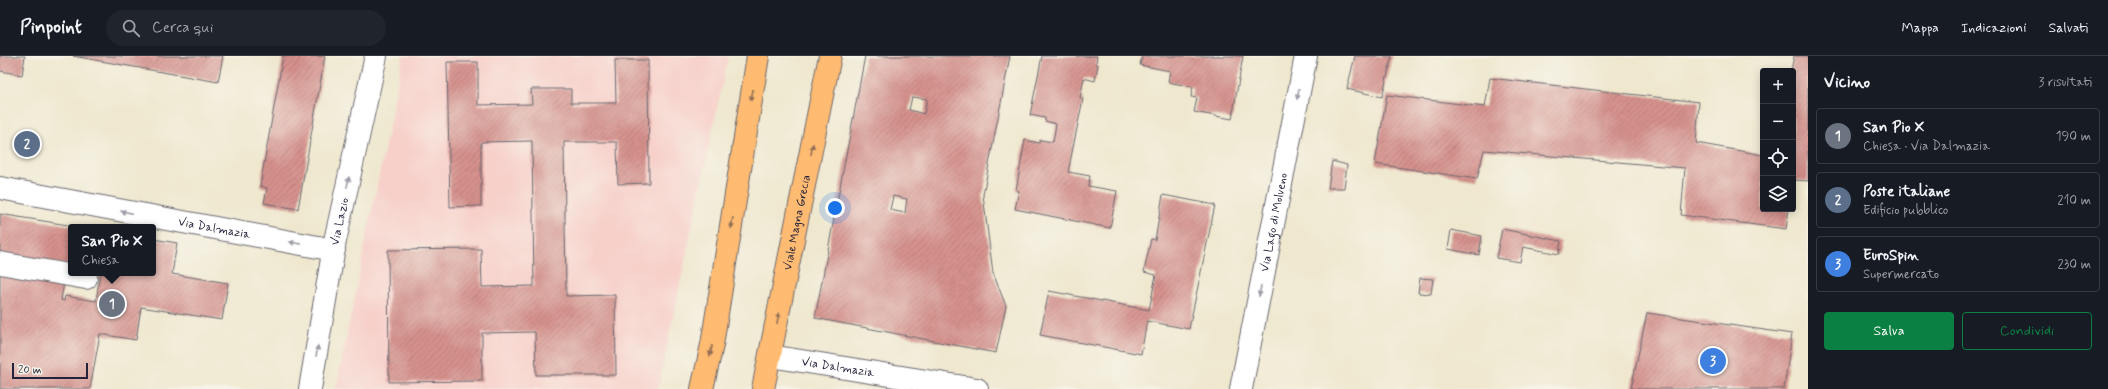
<!DOCTYPE html>
<html lang="it">
<head>
<meta charset="utf-8">
<style>
	body { margin:0; font-family:Mynerve,sans-serif; background:#20242c; color:#f1f3f6 }
	.controls { position:absolute; right:12px; top:12px; display:grid; overflow:hidden; border-radius:4px; box-shadow:0 2px 10px #0003 }
	.controls button { width:36px; height:36px; display:grid; place-items:center; padding:0; border:0; border-bottom:1px solid #363941; background:#171b24; color:#f1f3f6; font:20px sans-serif }
	.scale { position:absolute; left:12px; bottom:10px; width:76px; box-sizing:border-box; padding-left:4px; border:2px solid #22223b; border-top:0; font-size:11px; line-height:14px; white-space:nowrap; color:#22223b; -webkit-text-stroke:3px #f7f3e8; paint-order:stroke }
	.you { position:absolute; left:835px; top:152px; width:14px; height:14px; margin:-10px; border:3px solid #fff; border-radius:50%; background:#1a73e8; box-shadow:0 0 0 6px #1a73e833 }
	.badge { display:grid; place-items:center; width:26px; height:26px; border-radius:50%; background:#0b8043; color:#fff; font-size:13px; font-weight:700 }
	.pin { position:absolute; translate:-50% -50%; border:2px solid #fff; box-shadow:0 1px 4px #0006 }
	.popup { position:absolute; left:68px; top:168px; width:88px; height:52px; box-sizing:border-box; display:grid; place-content:center; border-radius:4px; background:#171b24; filter:drop-shadow(0 1px 3px #0005); font-size:13px; white-space:nowrap; color:#9ea1a6 }
	.popup b { font-size:15px; color:#f1f3f6 }
	.popup::after { content:''; position:absolute; left:50%; top:100%; margin-left:-8px; border:8px solid transparent; border-top-color:#171b24 }
	.list { margin:0; padding:0; list-style:none }
	h2 { display:flex; justify-content:space-between; align-items:center; height:52px; margin:0; padding:0 16px; font-size:17px }
	h2 small { font-size:13px; font-weight:400; color:#9ea1a6 }
	.list li { display:grid; grid-template-columns:26px 1fr auto; gap:12px; align-items:center; box-sizing:border-box; height:56px; margin:0 8px 8px; padding:0 8px; border:1px solid #363941; border-radius:4px }
	.list b { display:block; font-size:15px; white-space:nowrap }
	.list p { margin:0; font-size:13px; white-space:nowrap; color:#9ea1a6 }
	.list em { font-size:13px; font-style:normal; color:#9ea1a6 }
	.actions { display:flex; gap:8px; padding:12px 16px }
	.actions a { flex:1; padding:9px 0; border:1px solid #0b8043; border-radius:4px; text-align:center; font-size:14px; color:#0b8043 }
	.actions .main { background:#0b8043; color:#fff }
	.icon { flex:none; width:22px; height:22px; fill:none; stroke:currentColor; stroke-width:2; stroke-linecap:round; stroke-linejoin:round }
	.map { position:relative; flex:none; width:1808px; height:333px; overflow:hidden }
	header { display:flex; align-items:center; gap:24px; box-sizing:border-box; height:56px; padding:0 20px; background:#171b24; border-bottom:1px solid #363941 }
	header strong { font-size:19px }
	nav { display:flex; gap:22px; margin-inline-start:auto; font-size:14px }
	.search { width:280px; height:36px; background:#20242c; display:flex; align-items:center; gap:10px; box-sizing:border-box; padding:0 14px; border-radius:22px; color:#9ea1a6; font-size:15px }
	main { display:flex }
	aside { flex:1; background:#171b24 }
	.map>svg:first-child { display:block }
	.built { fill:#f7d0ca }
	.building { fill:url(#building-hatch); fill-rule:evenodd }
	.lines { fill:none; stroke-linecap:round; stroke-linejoin:round }
	.minor-casing { stroke:#6a676f; stroke-width:24 }
	.major-casing { stroke:#6a676f; stroke-width:24 }
	.minor { stroke:#fff; stroke-width:22 }
	.major { stroke:#ffbb71; stroke-width:22 }
	.oneway { fill:#9c9ca7 }
	.oneway2 { fill:#906e56 }
	.labels { text-anchor:middle; stroke-width:3; stroke-linejoin:round; paint-order:stroke }
	.street-label { font-size:12px; fill:#22223b; stroke:#f7f3e8 }
</style>
</head>
<body>
<header>
<strong>Pinpoint</strong>
<div class="search"><svg class="icon" aria-label="search" viewBox="0 0 24 24"><circle cx="10" cy="10" r="6"/><path d="M15 15l6 6"/></svg>Cerca qui</div>
<nav><a>Mappa</a><a>Indicazioni</a><a>Salvati</a></nav>
</header>
<main>
<div class="map">
<svg width="1808" height="333" viewBox="0 0 1808 333">
	<defs>
		<pattern id="building-hatch" width="6" height="6" patternUnits="userSpaceOnUse"><rect width="6" height="6" fill="#d6928d"/><path d="M-1 1l2-2M0 6l6-6M5 7l2-2" fill="none" stroke="#ad7774"/></pattern>
	</defs>
	<rect width="100%" height="100%" fill="#f7f3e8"/>
	<filter id="ink" filterUnits="userSpaceOnUse"><feTurbulence type="fractalNoise" baseFrequency=".025" numOctaves="2"/><feDisplacementMap in="SourceGraphic" scale="8" xChannelSelector="R" yChannelSelector="G"/><feConvolveMatrix kernelMatrix="1 2 1 2 8 2 1 2 1" color-interpolation-filters="sRGB"/></filter>
	<filter id="wash" filterUnits="userSpaceOnUse"><feTurbulence type="fractalNoise" baseFrequency=".012" numOctaves="4" result="noise"/><feDisplacementMap in="SourceGraphic" scale="16" xChannelSelector="R" yChannelSelector="G"/><feGaussianBlur stdDeviation="0.9" result="paint"/><feColorMatrix in="noise" values="0 0 0 0 0 0 0 0 0 0 0 0 0 0 0 0 0 1.4 0 .05"/><feComposite in="paint" operator="in"/></filter>
	<g filter="url(#wash)">
		<rect width="100%" height="100%" fill="#efe8cf"/>
		<!-- built -->
		<path class="built" d="M 403,0 L 728,0 L 658,333 L 336,333 Z"/>
		<g id="blocks">
			<!-- building -->
			<path class="building" d="M 0,0 L 25,0 L 22,19 L 0,15 Z
				M 73,0 L 223,0 L 218,26 Z
				M 283,0 L 325,0 L 298,153 L 264,147 L 267,132 L 260,130 Z
				M 865,0 L 1010,0 L 983,139 L 993,217 L 1006,250 L 996,297 L 815,262 ZM 912,41 L 927,43 L 924,58 L 909,54 ZM 893,140 L 907,143 L 905,157 L 890,154 Z
				M 1042,0 L 1097,0 L 1096,8 L 1098,9 L 1095,25 L 1084,22 L 1080,42 L 1083,43 L 1068,116 L 1090,120 L 1088,130 L 1117,135 L 1110,172 L 1015,153 L 1019,135 L 1016,134 L 1025,84 L 1039,87 L 1040,84 L 1053,86 L 1056,68 L 1045,65 L 1045,62 L 1030,59 Z
				M 1142,0 L 1243,0 L 1232,63 L 1194,56 L 1197,42 L 1191,41 L 1193,31 L 1168,26 L 1170,15 L 1140,9 Z
				M 1355,0 L 1392,0 L 1382,41 L 1347,33 Z
				M 1794,0 L 1808,0 L 1808,125 L 1793,124 L 1793,15 L 1791,15 Z
				M 615,4 L 648,4 L 649,127 L 618,128 L 617,86 L 564,86 L 566,240 L 615,239 L 616,319 L 536,319 L 535,276 L 482,277 L 482,325 L 389,326 L 388,194 L 481,193 L 482,231 L 534,230 L 532,85 L 481,86 L 481,150 L 450,151 L 447,6 L 478,6 L 478,49 L 532,48 L 531,33 L 571,33 L 571,47 L 616,47 Z
				M 1490,22 L 1699,46 L 1696,87 L 1763,99 L 1763,153 L 1789,153 L 1786,173 L 1681,159 L 1685,112 L 1484,94 L 1477,123 L 1375,108 L 1387,39 L 1485,51 Z
				M 1332,105 L 1347,109 L 1344,132 L 1328,132 Z
				M 1163,139 L 1215,149 L 1189,273 L 1147,265 L 1141,298 L 1040,279 L 1049,235 L 1149,254 L 1156,219 L 1144,216 L 1151,183 L 1155,184 Z
				M 0,158 L 74,170 L 71,171 L 71,210 L 0,199 Z
				M 1502,173 L 1561,185 L 1559,198 L 1523,191 L 1520,206 L 1496,202 Z
				M 1451,174 L 1482,180 L 1479,199 L 1448,193 Z
				M 153,183 L 177,187 L 172,218 L 228,227 L 222,264 L 141,251 L 136,284 L 100,278 L 90,333 L 0,333 L 0,215 L 64,226 L 61,244 L 64,245 L 65,240 L 96,245 L 100,217 L 153,217 Z
				M 1420,222 L 1433,223 L 1431,238 L 1418,237 Z
				M 1647,257 L 1792,278 L 1784,333 L 1631,333 Z"/>
		</g>
	</g>
	<g filter="url(#ink)">
		<use href="#blocks" fill-opacity="0" stroke="#6a676f" stroke-width="1"/>
		<g class="lines">
			<!-- minor casing -->
			<g class="minor-casing">
				<g id="minor">
					<path id="s1" d="M 0,132 L 334,194"/>
					<path d="M 0,207 L 86,222"/>
					<path id="s2" d="M 770,300 L 977,333"/>
					<path id="s3" d="M 310,333 L 335,185 L 376,0"/>
					<path id="s4" d="M 1241,333 L 1306,0"/>
				</g>
			</g>
			<!-- major casing -->
			<g class="major-casing">
				<g id="major">
					<path d="M 702,333 L 712,289 L 758,0"/>
					<path id="s5" d="M 763,333 L 830,0"/>
				</g>
			</g>
			<!-- minor -->
			<use href="#minor" class="minor"/>
			<!-- major -->
			<use href="#major" class="major"/>
		</g>
		<!-- one-way arrows -->
		<defs><path id="oneway-solid" d="M-6-.8H1V-3.2L6.5 0L1 3.2V.8H-6Z"/></defs>
		<g class="oneway">
			<use href="#oneway-solid" transform="translate(1298 38) rotate(101)"/>
			<use href="#oneway-solid" transform="translate(348 126) rotate(-78)"/>
			<use href="#oneway-solid" transform="translate(126 156) rotate(-169)"/>
			<use href="#oneway-solid" transform="translate(295 187) rotate(-169)"/>
			<use href="#oneway-solid" transform="translate(1260 235) rotate(101)"/>
			<use href="#oneway-solid" transform="translate(317 295) rotate(-80)"/>
		</g>
		<g class="oneway2">
			<use href="#oneway-solid" transform="translate(752 39) rotate(99)"/>
			<use href="#oneway-solid" transform="translate(812 93) rotate(-79)"/>
			<use href="#oneway-solid" transform="translate(732 167) rotate(99)"/>
			<use href="#oneway-solid" transform="translate(778 262) rotate(-79)"/>
			<use href="#oneway-solid" transform="translate(711 295) rotate(102)"/>
		</g>
	</g>
	<g class="labels">
		<!-- street labels -->
		<g class="street-label">
			<text dy="4" stroke="none"><textPath href="#s3" startOffset="170">Via Lazio</textPath></text>
			<text dy="4" stroke="none"><textPath href="#s4" startOffset="170">Via Lago di Molveno</textPath></text>
			<text dy="4" stroke="none"><textPath href="#s5" startOffset="170">Viale Magna Grecia</textPath></text>
			<text dy="4" stroke="none"><textPath href="#s1" startOffset="218">Via Dalmazia</textPath></text>
			<text dy="4" stroke="none"><textPath href="#s2" startOffset="69">Via Dalmazia</textPath></text>
		</g>
	</g>
</svg>
<div class="controls">
<button>+</button>
<button>−</button>
<button><svg class="icon" aria-label="locate" viewBox="0 0 24 24"><circle cx="12" cy="12" r="6"/><path d="M12 2v4M12 18v4M2 12h4M18 12h4"/></svg></button>
<button><svg class="icon" aria-label="layers" viewBox="0 0 24 24"><path d="M12 4l9 5-9 5-9-5zM3 14l9 5 9-5"/></svg></button>
</div>
<div class="scale">20 m</div>
<div class="you"></div>
<div class="pin badge" style="left:112px;top:248px;background:#6b7280">1</div>
<div class="popup"><b>San Pio X</b>Chiesa</div>
<div class="pin badge" style="left:27px;top:88px;background:#5c6f8a">2</div>
<div class="pin badge" style="left:1713px;top:305px;background:#3f7fe0">3</div>
</div>
<aside>
<h2>Vicino<small>3 risultati</small></h2>
<ul class="list">
<li><span class="badge" style="background:#6b7280">1</span><div><b>San Pio X</b><p>Chiesa · Via Dalmazia</p></div><em>190 m</em></li>
<li><span class="badge" style="background:#5c6f8a">2</span><div><b>Poste italiane</b><p>Edificio pubblico</p></div><em>210 m</em></li>
<li><span class="badge" style="background:#3f7fe0">3</span><div><b>EuroSpin</b><p>Supermercato</p></div><em>230 m</em></li>
</ul>
<div class="actions"><a class="main">Salva</a><a>Condividi</a></div>
</aside>
</main>
</body>
</html>
